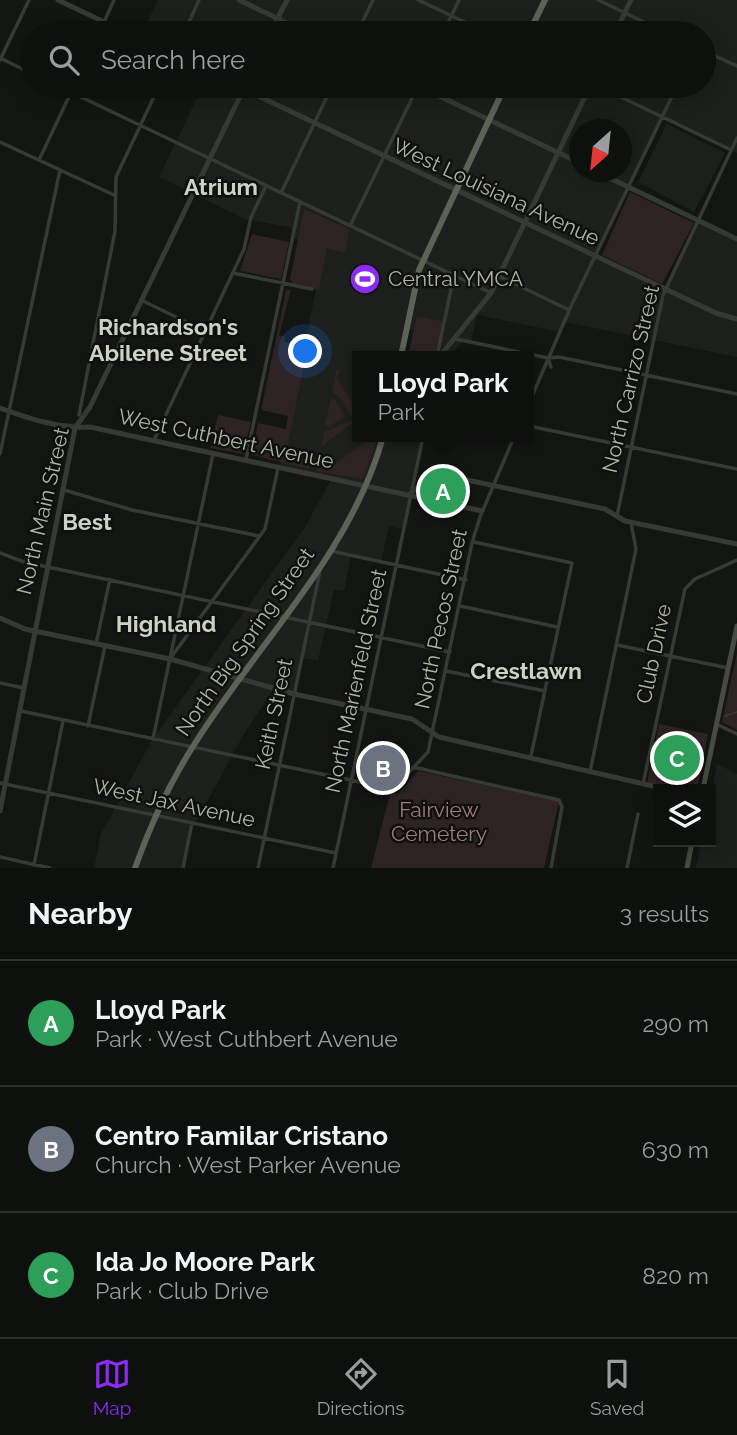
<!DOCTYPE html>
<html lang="en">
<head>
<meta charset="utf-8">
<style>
	body { margin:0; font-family:Raleway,sans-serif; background:#1c1e1c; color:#f1f3f6 }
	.controls { position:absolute; right:21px; bottom:21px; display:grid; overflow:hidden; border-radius:0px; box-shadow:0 4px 18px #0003 }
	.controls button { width:63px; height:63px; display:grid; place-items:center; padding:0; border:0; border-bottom:2px solid #2e302e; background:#0e100e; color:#f1f3f6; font:35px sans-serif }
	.compass { position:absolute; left:569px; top:119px; width:63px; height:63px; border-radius:50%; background:#0e100e; box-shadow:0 4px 18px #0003; rotate:207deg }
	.you { position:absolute; left:306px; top:352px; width:24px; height:24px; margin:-18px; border:5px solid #fff; border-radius:50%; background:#1a73e8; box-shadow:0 0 0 10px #1a73e833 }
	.badge { display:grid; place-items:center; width:46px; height:46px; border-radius:50%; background:#8b2bf5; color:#fff; font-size:23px; font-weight:700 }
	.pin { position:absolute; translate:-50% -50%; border:4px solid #fff; box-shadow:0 2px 7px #0006 }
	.popup { position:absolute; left:352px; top:351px; width:182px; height:91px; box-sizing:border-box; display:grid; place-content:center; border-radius:0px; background:#0e100e; filter:drop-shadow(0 2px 5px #0005); font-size:23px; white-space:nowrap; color:#9b9d9e }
	.popup b { font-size:26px; color:#f1f3f6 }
	.popup::after { content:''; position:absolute; left:50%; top:100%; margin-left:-14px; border:14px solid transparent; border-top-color:#0e100e }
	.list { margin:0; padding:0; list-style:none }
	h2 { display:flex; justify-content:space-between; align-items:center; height:91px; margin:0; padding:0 28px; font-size:30px }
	h2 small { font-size:23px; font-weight:400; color:#9b9d9e }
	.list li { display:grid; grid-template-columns:46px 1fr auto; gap:21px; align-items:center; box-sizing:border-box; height:126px; padding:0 28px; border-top:2px solid #2e302e }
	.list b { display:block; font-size:26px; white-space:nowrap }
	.list p { margin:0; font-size:23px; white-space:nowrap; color:#9b9d9e }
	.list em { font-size:23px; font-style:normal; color:#9b9d9e }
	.icon { flex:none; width:38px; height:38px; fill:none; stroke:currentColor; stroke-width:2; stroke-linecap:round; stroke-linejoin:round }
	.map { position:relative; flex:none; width:737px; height:868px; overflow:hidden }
	.search { position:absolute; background:#0e100e; box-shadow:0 4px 18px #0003; left:21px; right:21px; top:21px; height:77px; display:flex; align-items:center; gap:18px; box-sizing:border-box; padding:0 24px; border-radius:38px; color:#9b9d9e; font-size:26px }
	.sheet { height:469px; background:#0e100e }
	nav { display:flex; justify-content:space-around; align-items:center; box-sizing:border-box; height:98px; border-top:2px solid #2e302e; background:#0e100e; font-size:19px; color:#9b9d9e }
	nav a { display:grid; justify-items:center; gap:4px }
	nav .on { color:#8b2bf5 }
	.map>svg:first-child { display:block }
	.built { fill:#1d1f1c; fill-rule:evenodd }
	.green { fill:#2d2324 }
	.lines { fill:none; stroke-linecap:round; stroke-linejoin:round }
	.stream { stroke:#353929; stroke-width:2 }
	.minor { stroke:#363a34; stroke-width:3.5 }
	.tertiary { stroke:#363a34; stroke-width:5 }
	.secondary { stroke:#464a42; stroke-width:5 }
	.trunk { stroke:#5c6258; stroke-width:6 }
	.labels { text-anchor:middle; stroke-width:5; stroke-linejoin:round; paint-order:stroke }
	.street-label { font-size:21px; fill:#adb6a5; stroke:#0f100e }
	.poi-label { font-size:21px; fill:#adb6a5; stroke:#0f100e; text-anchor:start }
	.park-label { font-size:21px; fill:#a17b80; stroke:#0f100e }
	.neighbourhood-label { font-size:23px; font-weight:bold; fill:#cbd2c6; stroke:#0f100e }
</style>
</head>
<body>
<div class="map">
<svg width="737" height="868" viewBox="0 0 737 868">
	<rect width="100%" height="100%" fill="#131513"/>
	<!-- built -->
	<path class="built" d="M 158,0 L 737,0 L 737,153 L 661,117 L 595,257 L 664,291 L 698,221 L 737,240 L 737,357 L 565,322 L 560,332 L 477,315 L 471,341 L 464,340 L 450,356 L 436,356 L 440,336 L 406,329 L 400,356 L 357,356 L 357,437 L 424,437 L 405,530 L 389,526 L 381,562 L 351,556 L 344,591 L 334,590 L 318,661 L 302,658 L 294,696 L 273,690 L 244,734 L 190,833 L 183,868 L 94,868 L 101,834 L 152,740 L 305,527 L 332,478 L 280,466 L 325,245 L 292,238 L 294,228 L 245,219 L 159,177 L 203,86 L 704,86 L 704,33 L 142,33 ZM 580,130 L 622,130 L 622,172 L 580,172 Z
		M 667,124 L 725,153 L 694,212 L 638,182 Z
		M 717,764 L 737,774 L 737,868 L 696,868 L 701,842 L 711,842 L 711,795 Z"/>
	<!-- green -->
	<path class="green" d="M 630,192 L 694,223 L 662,284 L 602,255 Z
		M 304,209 L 349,229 L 345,253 L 327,248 L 319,290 L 293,283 L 290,279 Z
		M 252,234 L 289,242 L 281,279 L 240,271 Z
		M 291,289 L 279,336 L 284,336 L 285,342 L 308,346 L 286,454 L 289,458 L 308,462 L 312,460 L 308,469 L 252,455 L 258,423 L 286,429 L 288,416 L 261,410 L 286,291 Z
		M 417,316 L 445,322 L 438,356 L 408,356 Z
		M 340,369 L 337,379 L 357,410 L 357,418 L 350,415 L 342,399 L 332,392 L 336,370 Z
		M 331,399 L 336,400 L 344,416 L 328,428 L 325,424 Z
		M 218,415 L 251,422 L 243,454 L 210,448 Z
		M 355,419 L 357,425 L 352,423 L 321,447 L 324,432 Z
		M 372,437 L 378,437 L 363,479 L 316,471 L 320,454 L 331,467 Z
		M 440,481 L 469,486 L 465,502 L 417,492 L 418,489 Z
		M 737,653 L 737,730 L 722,722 Z
		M 659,724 L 708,734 L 697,789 L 647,783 Z
		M 418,771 L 559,801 L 544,868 L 371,868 L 390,794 L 399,793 Z"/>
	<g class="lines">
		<!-- stream -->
		<path class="stream" d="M 725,716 L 737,712"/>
		<!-- minor -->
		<path class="minor" d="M 418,0 L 488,33
			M 598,0 L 667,33
			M 99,33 L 114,0
			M 184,33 L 199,0
			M 357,33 L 373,0
			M 443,33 L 459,0
			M 704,51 L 737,66
			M 0,58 L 33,74
			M 0,60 L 29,0
			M 58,86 L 491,293
			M 598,86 L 731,150
			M 0,142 L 114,195
			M 39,160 L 74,86
			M 281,193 L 332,86
			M 350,226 L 418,86
			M 233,273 L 312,289
			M 499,276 L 569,310
			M 141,300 L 205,331
			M 96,328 L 124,335
			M 456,339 L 548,358 L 551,367
			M 437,356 L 454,275
			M 548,358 L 559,357 L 737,394
			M 529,403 L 572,304 L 677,86
			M 79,415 L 115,231 L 116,177 L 159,86
			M 529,426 L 737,469
			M 154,440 L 244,249 L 251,217 L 266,186
			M 0,454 L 60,170
			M 246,459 L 300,202
			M 64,490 L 132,510 L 259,536
			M 617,516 L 663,295 L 737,138
			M 474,542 L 572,563 L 531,756
			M 331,551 L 466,580
			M 0,553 L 24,562 L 450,652
			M 460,606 L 557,627
			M 96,644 L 110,579
			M 617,645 L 728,668
			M 172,656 L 265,529 L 278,468
			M 446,671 L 545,691
			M 0,683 L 24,688
			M 21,711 L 393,789 L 428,752 L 472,543 L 480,517 L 514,437
			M 716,724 L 737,734
			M 88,726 L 105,646
			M 153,739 L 213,454
			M 413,767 L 559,800 L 562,807 L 551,868
			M 590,772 L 636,549 L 631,523
			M 0,783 L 336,853
			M 643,784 L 685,589 L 695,579 L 737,560
			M 0,857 L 50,868
			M 34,865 L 63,721
			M 183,868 L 192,823
			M 258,868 L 320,571
			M 333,868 L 423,437
			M 627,868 L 638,814"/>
		<!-- tertiary -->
		<path class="tertiary" d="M 58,0 L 127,33
			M 239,0 L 308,33
			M 270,33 L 287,0
			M 615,33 L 631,0
			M 237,86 L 716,313 L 737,319
			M 418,86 L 580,163
			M 597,172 L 737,239
			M 440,356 L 491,293 L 590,86
			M 0,408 C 28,418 59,429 90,427 L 482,511
			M 411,493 L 432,477 L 453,477 L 605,509 L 625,521 L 737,544
			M 0,618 L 25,629 L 170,659 L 294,694 L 412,719 L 439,737 L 666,789
			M 0,811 L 75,428 L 90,407 L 245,86"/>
		<!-- secondary -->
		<path class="secondary" d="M 703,789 L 737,626
			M 687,868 L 692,842"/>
		<!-- trunk -->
		<path class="trunk" d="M 529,33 L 545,0
			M 401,356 L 419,270 L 505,86
			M 135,868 C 150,826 168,786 192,748 C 256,644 350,556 383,437"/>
	</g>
	<!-- icons -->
	<defs>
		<g id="stadium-disc" transform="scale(1.575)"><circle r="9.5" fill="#8b2bf5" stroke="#0f100e"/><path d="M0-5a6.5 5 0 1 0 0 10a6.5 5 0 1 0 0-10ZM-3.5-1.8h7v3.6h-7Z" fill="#fff"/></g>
	</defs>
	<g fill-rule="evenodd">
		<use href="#stadium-disc" x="365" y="279"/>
	</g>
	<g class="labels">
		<!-- street labels -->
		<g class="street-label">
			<text transform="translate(496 192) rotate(25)" y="7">West Louisiana Avenue</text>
			<text transform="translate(631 379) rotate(-77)" y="7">North Carrizo Street</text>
			<text transform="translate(226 439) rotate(12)" y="7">West Cuthbert Avenue</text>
			<text transform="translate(43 511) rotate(-77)" y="7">North Main Street</text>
			<text transform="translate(441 619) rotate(-78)" y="7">North Pecos Street</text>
			<text transform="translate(245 642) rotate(-55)" y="7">North Big Spring Street</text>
			<text transform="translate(654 654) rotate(-78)" y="7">Club Drive</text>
			<text transform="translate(356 681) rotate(-78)" y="7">North Marienfeld Street</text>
			<text transform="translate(274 714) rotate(-78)" y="7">Keith Street</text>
			<text transform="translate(174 803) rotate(12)" y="7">West Jax Avenue</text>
		</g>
		<!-- poi labels -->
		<g class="poi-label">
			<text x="388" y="286">Central YMCA</text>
		</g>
		<!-- park labels -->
		<g class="park-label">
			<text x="439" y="817">Fairview<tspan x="439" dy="24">Cemetery</tspan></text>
		</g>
		<!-- neighbourhood labels -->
		<g class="neighbourhood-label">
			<text x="221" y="195">Atrium</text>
			<text x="168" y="335">Richardson's<tspan x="168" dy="26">Abilene Street</tspan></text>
			<text x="87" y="530">Best</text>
			<text x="166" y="632">Highland</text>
			<text x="526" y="679">Crestlawn</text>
		</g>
	</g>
</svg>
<div class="controls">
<button><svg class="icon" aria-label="layers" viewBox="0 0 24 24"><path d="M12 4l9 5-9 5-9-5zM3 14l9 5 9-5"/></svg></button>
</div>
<svg class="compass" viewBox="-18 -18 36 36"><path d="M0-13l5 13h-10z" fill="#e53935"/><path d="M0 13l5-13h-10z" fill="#9b9d9e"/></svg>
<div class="you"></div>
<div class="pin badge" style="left:443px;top:491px;background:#2e9e5b">A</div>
<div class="popup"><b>Lloyd Park</b>Park</div>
<div class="pin badge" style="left:383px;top:768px;background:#6b7280">B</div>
<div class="pin badge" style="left:677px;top:758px;background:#2e9e5b">C</div>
<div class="search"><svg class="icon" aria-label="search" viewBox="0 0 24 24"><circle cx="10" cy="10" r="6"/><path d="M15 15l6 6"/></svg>Search here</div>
</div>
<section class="sheet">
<h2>Nearby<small>3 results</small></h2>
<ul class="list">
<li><span class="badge" style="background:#2e9e5b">A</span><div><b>Lloyd Park</b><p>Park · West Cuthbert Avenue</p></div><em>290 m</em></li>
<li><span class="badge" style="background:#6b7280">B</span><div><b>Centro Familar Cristano</b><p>Church · West Parker Avenue</p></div><em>630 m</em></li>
<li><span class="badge" style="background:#2e9e5b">C</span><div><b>Ida Jo Moore Park</b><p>Park · Club Drive</p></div><em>820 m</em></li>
</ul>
</section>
<nav>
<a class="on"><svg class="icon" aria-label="map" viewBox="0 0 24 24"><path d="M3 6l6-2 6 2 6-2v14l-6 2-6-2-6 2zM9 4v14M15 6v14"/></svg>Map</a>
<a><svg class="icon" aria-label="directions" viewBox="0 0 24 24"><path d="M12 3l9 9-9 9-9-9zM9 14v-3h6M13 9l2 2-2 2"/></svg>Directions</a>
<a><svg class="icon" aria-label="saved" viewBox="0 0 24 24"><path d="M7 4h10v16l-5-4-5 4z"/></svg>Saved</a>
</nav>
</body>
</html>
